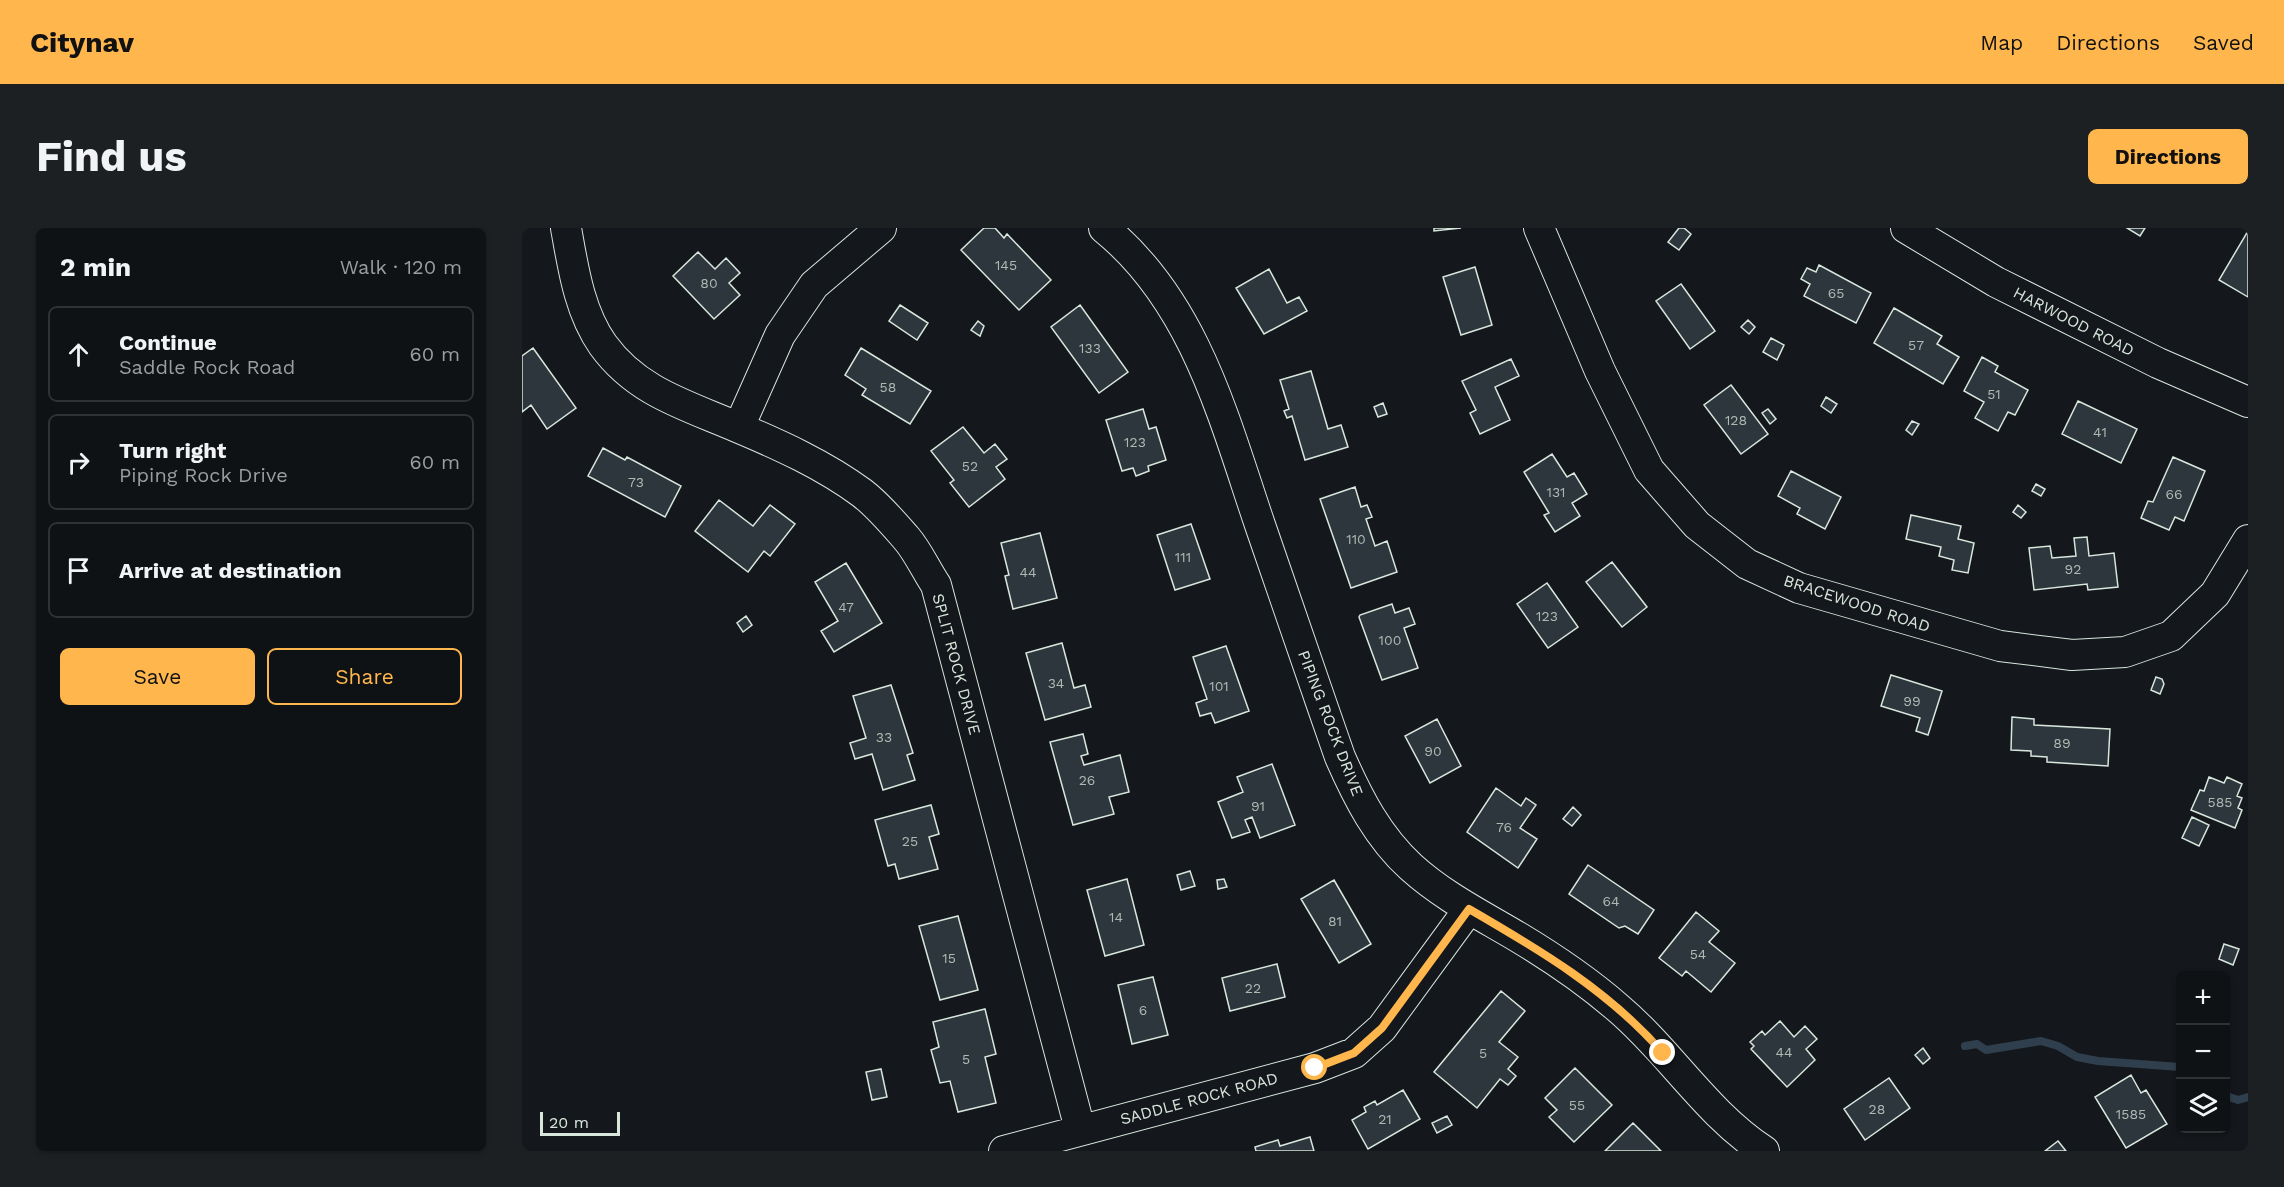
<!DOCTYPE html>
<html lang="en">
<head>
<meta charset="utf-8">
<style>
	body { margin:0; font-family:"Work Sans",sans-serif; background:#1d2022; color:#f1f3f6 }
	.controls { position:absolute; right:18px; bottom:18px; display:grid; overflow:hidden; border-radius:9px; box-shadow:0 2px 4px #0004 }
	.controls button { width:54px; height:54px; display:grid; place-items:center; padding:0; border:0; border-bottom:2px solid #2f3234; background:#0f1215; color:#f1f3f6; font:30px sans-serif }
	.scale { position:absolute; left:18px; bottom:15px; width:80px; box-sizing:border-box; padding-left:6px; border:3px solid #d8e6dc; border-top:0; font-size:16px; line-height:21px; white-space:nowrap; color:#d8e6dc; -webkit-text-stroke:4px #14181c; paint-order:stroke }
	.stop { position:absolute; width:18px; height:18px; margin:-14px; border:4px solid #ffb74d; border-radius:50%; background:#fff }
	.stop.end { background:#ffb74d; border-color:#fff; box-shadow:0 2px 6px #0008 }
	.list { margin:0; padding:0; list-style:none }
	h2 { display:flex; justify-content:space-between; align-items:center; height:78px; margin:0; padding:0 24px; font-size:26px }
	h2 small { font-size:20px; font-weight:400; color:#9b9ea0 }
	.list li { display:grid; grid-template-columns:39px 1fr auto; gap:18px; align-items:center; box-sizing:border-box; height:96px; margin:0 12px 12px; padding:0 12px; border:2px solid #2f3234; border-radius:9px }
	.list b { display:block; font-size:22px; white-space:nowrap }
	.list p { margin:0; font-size:20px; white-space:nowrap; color:#9b9ea0 }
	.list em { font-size:20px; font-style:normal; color:#9b9ea0 }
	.actions { display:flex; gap:12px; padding:18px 24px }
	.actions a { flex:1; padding:14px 0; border:2px solid #ffb74d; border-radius:9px; text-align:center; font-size:21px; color:#ffb74d }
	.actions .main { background:#ffb74d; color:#111 }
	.icon { flex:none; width:33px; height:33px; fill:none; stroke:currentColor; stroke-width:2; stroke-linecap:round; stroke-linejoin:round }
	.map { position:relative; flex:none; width:1726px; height:923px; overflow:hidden; border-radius:9px }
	header { display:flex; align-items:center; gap:36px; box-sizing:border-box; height:84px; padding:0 30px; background:#ffb74d; color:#111 }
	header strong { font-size:28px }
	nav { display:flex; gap:33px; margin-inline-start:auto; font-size:21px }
	.intro { display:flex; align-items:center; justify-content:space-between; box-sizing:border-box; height:144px; padding:0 36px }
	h1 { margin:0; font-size:42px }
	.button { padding:15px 27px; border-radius:9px; background:#ffb74d; color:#111; font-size:21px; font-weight:700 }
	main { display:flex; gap:36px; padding:0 36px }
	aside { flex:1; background:#0f1215; border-radius:9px; box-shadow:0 2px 4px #0004 }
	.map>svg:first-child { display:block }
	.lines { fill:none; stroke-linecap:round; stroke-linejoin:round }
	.stream { stroke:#2f3f4d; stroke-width:8 }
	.building { fill:#2c363c; stroke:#d8e6dc; stroke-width:1.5 }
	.minor-casing { stroke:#d8e6dc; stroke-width:32 }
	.minor { stroke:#14181c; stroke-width:30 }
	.route { stroke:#ffb74d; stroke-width:8 }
	.labels { text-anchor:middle; stroke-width:4.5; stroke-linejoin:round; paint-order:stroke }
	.number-label { font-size:14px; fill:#adbab4 }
	.street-label { font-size:16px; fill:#d8e6dc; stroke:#14181c }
</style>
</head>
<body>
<header>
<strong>Citynav</strong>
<nav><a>Map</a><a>Directions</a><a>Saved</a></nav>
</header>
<div class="intro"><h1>Find us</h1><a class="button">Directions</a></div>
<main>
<aside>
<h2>2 min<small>Walk · 120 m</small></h2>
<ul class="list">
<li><svg class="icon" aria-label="ahead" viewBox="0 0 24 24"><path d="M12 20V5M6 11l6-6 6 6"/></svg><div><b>Continue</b><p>Saddle Rock Road</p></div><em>60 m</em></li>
<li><svg class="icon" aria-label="right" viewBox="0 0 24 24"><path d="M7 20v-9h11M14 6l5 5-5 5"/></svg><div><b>Turn right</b><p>Piping Rock Drive</p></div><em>60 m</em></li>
<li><svg class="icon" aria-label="arrive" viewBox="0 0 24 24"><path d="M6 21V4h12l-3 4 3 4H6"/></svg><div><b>Arrive at destination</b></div></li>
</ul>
<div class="actions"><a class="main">Save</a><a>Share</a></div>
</aside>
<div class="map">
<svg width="1726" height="923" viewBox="0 0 1726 923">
	<rect width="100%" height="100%" fill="#14181c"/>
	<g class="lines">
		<!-- stream -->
		<path class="stream" d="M 1443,818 L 1455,816 L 1464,822 L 1519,813 L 1536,818 L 1555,829 L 1576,833 L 1658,839
			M 1704,868 L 1716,872 L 1726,869"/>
	</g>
	<!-- building -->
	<path class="building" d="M 462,0 L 473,0 L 482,10 L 485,6 L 529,52 L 497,82 L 439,22 Z
		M 912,0 L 939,0 L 912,3 Z
		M 1157,0 L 1162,0 L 1169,6 L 1157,22 L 1146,14 Z
		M 1605,0 L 1623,0 L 1618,8 Z
		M 1726,3 L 1726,69 L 1697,52 Z
		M 176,24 L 193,41 L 204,30 L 218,45 L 207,55 L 218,67 L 192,91 L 151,48 Z
		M 1297,37 L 1349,65 L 1334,95 L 1282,68 L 1288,56 L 1279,51 L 1285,40 L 1294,44 Z
		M 953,39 L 970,97 L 939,107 L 921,49 Z
		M 747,41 L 765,75 L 777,69 L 785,83 L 742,106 L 714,60 Z
		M 1159,56 L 1193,103 L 1168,121 L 1134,73 Z
		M 378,77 L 406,95 L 395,112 L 367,93 Z
		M 558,77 L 606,144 L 577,165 L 529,99 Z
		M 1372,80 L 1420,108 L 1415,116 L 1437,129 L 1421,156 L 1352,115 Z
		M 1226,92 L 1233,99 L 1227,106 L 1219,99 Z
		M 456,93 L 462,98 L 458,108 L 449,102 Z
		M 1249,110 L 1262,117 L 1255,132 L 1241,124 Z
		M 11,120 L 54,180 L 25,201 L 9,177 L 0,184 L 0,128 Z
		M 339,120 L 409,163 L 388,196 L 340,167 L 344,161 L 323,147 Z
		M 1460,129 L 1476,138 L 1473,144 L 1506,162 L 1493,187 L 1486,184 L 1476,203 L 1453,190 L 1462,174 L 1442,163 Z
		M 989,131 L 997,148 L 973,159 L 988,192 L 958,206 L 948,185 L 954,182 L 940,153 Z
		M 789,143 L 806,201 L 819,197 L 826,219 L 783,232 L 770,188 L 765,190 L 762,183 L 767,181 L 758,152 Z
		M 1209,157 L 1246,206 L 1219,226 L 1182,177 Z
		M 1304,169 L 1315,176 L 1309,185 L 1299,178 Z
		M 1556,173 L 1615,201 L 1599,235 L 1540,206 Z
		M 861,175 L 865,186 L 856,189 L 852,179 Z
		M 621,181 L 627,201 L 634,199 L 644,232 L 626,238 L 627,243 L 614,248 L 611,240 L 600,243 L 584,192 Z
		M 1246,181 L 1254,191 L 1248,196 L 1240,185 Z
		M 1390,193 L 1397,196 L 1390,207 L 1384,202 Z
		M 441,199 L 462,225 L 473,216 L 485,231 L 474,239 L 483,251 L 447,279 L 428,255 L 432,252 L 409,223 Z
		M 81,220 L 103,232 L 105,229 L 159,258 L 143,289 L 66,248 Z
		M 1030,226 L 1045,249 L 1052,245 L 1065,266 L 1050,275 L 1058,288 L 1033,304 L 1022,287 L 1027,285 L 1002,244 Z
		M 1651,229 L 1683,243 L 1662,293 L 1653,289 L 1647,302 L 1619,290 L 1626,273 L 1631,274 Z
		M 1269,243 L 1319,269 L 1303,301 L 1275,286 L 1278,280 L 1256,268 Z
		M 1514,256 L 1523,261 L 1519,268 L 1510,263 Z
		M 833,259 L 839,279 L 845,277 L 850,289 L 844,291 L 853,318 L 865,313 L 875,344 L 829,360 L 798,271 Z
		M 197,272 L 231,298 L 248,277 L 273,296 L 248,328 L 242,323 L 226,344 L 173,303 Z
		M 1496,277 L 1504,284 L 1499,290 L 1491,284 Z
		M 1389,287 L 1439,298 L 1436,311 L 1452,315 L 1446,345 L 1430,342 L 1432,332 L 1417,328 L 1419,319 L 1384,311 Z
		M 669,296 L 688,351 L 653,362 L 635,307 Z
		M 518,305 L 535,370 L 491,381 L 483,348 L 487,347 L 479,315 Z
		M 1565,309 L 1567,328 L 1592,325 L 1596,359 L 1566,362 L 1565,356 L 1512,362 L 1507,320 L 1528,318 L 1530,330 L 1554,328 L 1552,310 Z
		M 1090,334 L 1125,379 L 1100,399 L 1064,354 Z
		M 324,335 L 360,395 L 312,424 L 299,403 L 316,393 L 293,354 Z
		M 1025,355 L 1056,399 L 1026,420 L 995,376 Z
		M 870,376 L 873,385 L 887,380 L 893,396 L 882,400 L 896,440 L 860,452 L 837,389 L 838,387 Z
		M 224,388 L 230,397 L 221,404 L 215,395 Z
		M 540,415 L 552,460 L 563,457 L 569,479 L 523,492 L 504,425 Z
		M 704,418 L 727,483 L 693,495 L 689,485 L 678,488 L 674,475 L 685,471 L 671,429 Z
		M 1369,447 L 1420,463 L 1406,507 L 1394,503 L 1398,490 L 1359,478 Z
		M 1634,449 L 1640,451 L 1642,456 L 1638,466 L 1629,462 Z
		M 369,457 L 391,525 L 385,527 L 393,552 L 361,562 L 350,526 L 333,531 L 328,515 L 344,510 L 331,468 Z
		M 1490,489 L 1512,491 L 1512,497 L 1588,501 L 1586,538 L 1525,534 L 1525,529 L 1509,528 L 1509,523 L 1489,522 Z
		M 915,491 L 939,538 L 908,555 L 883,508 Z
		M 561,506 L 566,526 L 559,528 L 562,537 L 598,527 L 607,564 L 587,569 L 592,586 L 551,597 L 528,514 Z
		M 750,536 L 773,597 L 738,610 L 730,589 L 723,592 L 728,604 L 710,610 L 696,574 L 721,564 L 715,549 Z
		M 1687,549 L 1702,555 L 1705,549 L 1720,556 L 1715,568 L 1720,570 L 1716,580 L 1720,582 L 1713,600 L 1669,582 L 1678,562 L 1682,563 Z
		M 974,560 L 999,578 L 1004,570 L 1014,577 L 998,600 L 1015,611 L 996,640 L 945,604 Z
		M 409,577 L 417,606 L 407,609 L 416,641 L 377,651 L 373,636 L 366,638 L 353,592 Z
		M 1051,579 L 1059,587 L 1050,598 L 1041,591 Z
		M 1670,589 L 1687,597 L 1677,618 L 1660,610 Z
		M 1066,637 L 1132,682 L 1116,706 L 1103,698 L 1097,700 L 1047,666 Z
		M 668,643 L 673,658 L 659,662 L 655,647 Z
		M 605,651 L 622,717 L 583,728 L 565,662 Z
		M 702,651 L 705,659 L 696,661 L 695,652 Z
		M 812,652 L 849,716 L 817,735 L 779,671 Z
		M 1174,684 L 1197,703 L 1187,714 L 1213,735 L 1189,764 L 1164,743 L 1160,748 L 1137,730 Z
		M 436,688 L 456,762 L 418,772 L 397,698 Z
		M 1702,716 L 1717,721 L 1711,737 L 1697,731 Z
		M 755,736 L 763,769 L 708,783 L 700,750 Z
		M 631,749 L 646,807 L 610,816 L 596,757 Z
		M 979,763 L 1003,783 L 977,814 L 996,829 L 986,841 L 994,848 L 986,857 L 978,851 L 955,880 L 912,844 Z
		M 463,781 L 474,826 L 463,829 L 474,875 L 436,884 L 428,853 L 418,855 L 409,822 L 417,819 L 411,794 Z
		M 1258,793 L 1272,809 L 1283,798 L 1295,811 L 1284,821 L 1293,832 L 1265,859 L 1229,821 L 1232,818 L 1228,814 L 1240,803 L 1243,807 Z
		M 1401,820 L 1408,830 L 1401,836 L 1393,827 Z
		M 1053,840 L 1090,877 L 1052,914 L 1027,889 L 1035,882 L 1023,870 Z
		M 359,841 L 365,869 L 350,872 L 344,844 Z
		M 1609,847 L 1619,865 L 1624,862 L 1645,896 L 1604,920 L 1573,869 Z
		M 1367,850 L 1388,880 L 1343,912 L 1322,881 Z
		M 881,862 L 898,891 L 846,921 L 830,892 L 844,884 L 842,879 L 853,873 L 855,877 Z
		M 925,888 L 930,897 L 915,905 L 910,895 Z
		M 1111,895 L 1139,923 L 1083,923 Z
		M 788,909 L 792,923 L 734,923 L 733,919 L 756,912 L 758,918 Z
		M 1536,913 L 1544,923 L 1523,923 Z"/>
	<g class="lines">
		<!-- minor casing -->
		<g class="minor-casing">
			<path id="minor" d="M 44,0 C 51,39 57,83 81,117 C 115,164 164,177 215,199 C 258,217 302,237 340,265 C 356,277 371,295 385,311 C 396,324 404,342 414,357 L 558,901
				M 582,0 C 673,74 702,191 738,297 C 765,375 791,452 818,529 C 836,570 856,609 889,639 C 921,668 959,687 996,709 C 1031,730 1065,753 1096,780 C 1148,824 1184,885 1242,923
				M 1017,0 L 1078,143 L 1127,242 L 1175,297 L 1225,336 L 1277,360 L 1478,418 L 1550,427 L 1603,424 L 1649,408 L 1693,366 L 1726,312
				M 1384,0 L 1474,54 L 1636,135 L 1726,174
				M 217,199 L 258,107 L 292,57 L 359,0
				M 482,923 L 793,840 L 832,825 L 860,800 L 947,681"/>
		</g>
		<!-- minor -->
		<use href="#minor" class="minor"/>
	</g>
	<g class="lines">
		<!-- route -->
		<path class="route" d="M 793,840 L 832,825 L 860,800 L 947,681 C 1018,722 1087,763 1141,825"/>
	</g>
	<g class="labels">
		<!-- number labels -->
		<g class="number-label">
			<text x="484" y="42">145</text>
			<text x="187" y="60">80</text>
			<text x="1314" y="70">65</text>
			<text x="1394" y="122">57</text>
			<text x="568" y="125">133</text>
			<text x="366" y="164">58</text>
			<text x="1472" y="171">51</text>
			<text x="1214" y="197">128</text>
			<text x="1578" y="209">41</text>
			<text x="613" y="219">123</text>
			<text x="448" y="243">52</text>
			<text x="114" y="259">73</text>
			<text x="1034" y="269">131</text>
			<text x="1652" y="271">66</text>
			<text x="834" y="316">110</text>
			<text x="661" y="334">111</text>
			<text x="1551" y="346">92</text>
			<text x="506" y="349">44</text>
			<text x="324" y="384">47</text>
			<text x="1025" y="393">123</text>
			<text x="868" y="417">100</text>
			<text x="534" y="460">34</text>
			<text x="697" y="463">101</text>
			<text x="1390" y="478">99</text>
			<text x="362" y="514">33</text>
			<text x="1540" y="520">89</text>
			<text x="911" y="528">90</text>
			<text x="565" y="557">26</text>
			<text x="1698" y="579">585</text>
			<text x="736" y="583">91</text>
			<text x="982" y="604">76</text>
			<text x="388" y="618">25</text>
			<text x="1089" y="678">64</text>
			<text x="594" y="694">14</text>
			<text x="813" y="698">81</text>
			<text x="1176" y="731">54</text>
			<text x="427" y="735">15</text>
			<text x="731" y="765">22</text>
			<text x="621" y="787">6</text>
			<text x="1262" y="829">44</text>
			<text x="961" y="830">5</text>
			<text x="444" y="836">5</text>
			<text x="1055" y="882">55</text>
			<text x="1355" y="886">28</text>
			<text x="1609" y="891">1585</text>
			<text x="863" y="896">21</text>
		</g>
		<!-- street labels -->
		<g class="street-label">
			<text transform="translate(1552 93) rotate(27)" y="6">HARWOOD ROAD</text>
			<text transform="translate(1335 375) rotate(18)" y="6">BRACEWOOD ROAD</text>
			<text transform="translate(435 436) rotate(75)" y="6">SPLIT ROCK DRIVE</text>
			<text transform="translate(809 495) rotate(69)" y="6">PIPING ROCK DRIVE</text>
			<text transform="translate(677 870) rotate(-15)" y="6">SADDLE ROCK ROAD</text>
		</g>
	</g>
</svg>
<div class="controls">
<button>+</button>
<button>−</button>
<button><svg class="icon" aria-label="layers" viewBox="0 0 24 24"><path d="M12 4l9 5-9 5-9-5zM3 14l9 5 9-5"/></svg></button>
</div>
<div class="scale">20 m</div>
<div class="stop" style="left:793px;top:840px"></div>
<div class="stop end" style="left:1141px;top:825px"></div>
</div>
</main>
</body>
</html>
